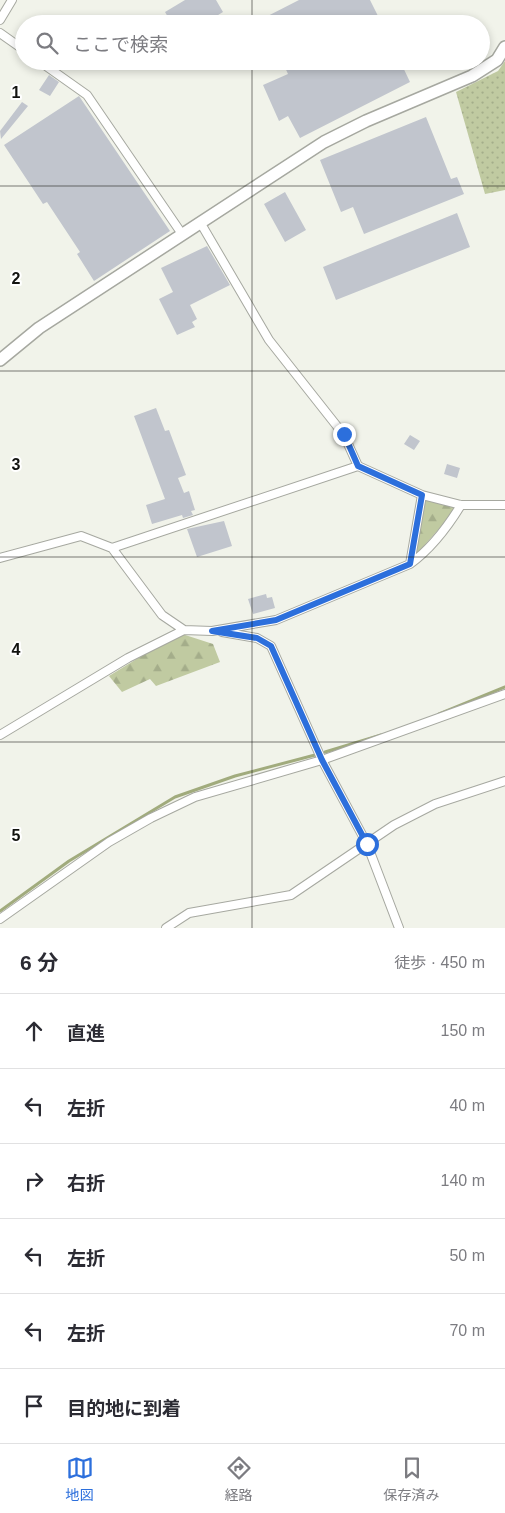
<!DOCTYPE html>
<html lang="ja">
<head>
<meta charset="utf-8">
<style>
	body { margin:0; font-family:Arial,"Noto Sans JP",sans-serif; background:#f2f2f3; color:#2b2b33 }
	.stop { position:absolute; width:15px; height:15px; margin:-11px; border:4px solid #2c6fdc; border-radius:50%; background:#fff }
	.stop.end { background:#2c6fdc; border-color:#fff; box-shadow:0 1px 5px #0008 }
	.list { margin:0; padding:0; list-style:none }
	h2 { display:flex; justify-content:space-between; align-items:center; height:65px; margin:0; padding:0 20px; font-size:21px }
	h2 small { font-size:16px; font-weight:400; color:#7c7c81 }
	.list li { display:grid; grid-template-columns:32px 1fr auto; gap:15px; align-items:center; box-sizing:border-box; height:75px; padding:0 20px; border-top:1px solid #e1e1e2 }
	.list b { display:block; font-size:19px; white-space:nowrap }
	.list em { font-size:16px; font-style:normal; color:#7c7c81 }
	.icon { flex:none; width:28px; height:28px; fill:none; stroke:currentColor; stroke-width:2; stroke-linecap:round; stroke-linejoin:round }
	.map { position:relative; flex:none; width:505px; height:928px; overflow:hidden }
	.search { position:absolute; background:#fff; box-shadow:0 2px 8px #0003; left:15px; right:15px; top:15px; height:55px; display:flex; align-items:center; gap:12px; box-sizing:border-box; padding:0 18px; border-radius:28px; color:#7c7c81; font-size:19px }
	.sheet { height:515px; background:#fff }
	nav { display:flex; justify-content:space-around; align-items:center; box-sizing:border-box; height:70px; border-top:1px solid #e1e1e2; background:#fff; font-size:14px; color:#7c7c81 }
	nav a { display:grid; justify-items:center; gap:2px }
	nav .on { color:#2c6fdc }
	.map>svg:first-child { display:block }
	.grass { fill:url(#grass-dots) }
	.forest { fill:url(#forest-firs) }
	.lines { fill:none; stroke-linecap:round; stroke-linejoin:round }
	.stream { stroke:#a1ab7d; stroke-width:3 }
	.building { fill:#c1c5cd }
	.street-casing { stroke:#a6a8a0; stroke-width:10 }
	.secondary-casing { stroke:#a6a8a0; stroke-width:14 }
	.street { stroke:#fff; stroke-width:8 }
	.secondary { stroke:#fff; stroke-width:11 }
	.route { stroke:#2c6fdc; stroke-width:6 }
	.grid { fill:none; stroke:#121310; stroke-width:1; stroke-opacity:0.55 }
	.grid-label { font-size:16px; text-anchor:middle; font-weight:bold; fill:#121310; stroke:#fff; stroke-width:4; stroke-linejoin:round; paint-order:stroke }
</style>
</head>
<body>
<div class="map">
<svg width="505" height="928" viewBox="0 0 505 928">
	<defs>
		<pattern id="grass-dots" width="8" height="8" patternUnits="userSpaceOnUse" patternTransform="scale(1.25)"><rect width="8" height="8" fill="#c0caa1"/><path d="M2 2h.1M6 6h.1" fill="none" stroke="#a4ad8a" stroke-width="1.8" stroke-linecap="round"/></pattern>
		<pattern id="forest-firs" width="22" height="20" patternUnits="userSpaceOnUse" patternTransform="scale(1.25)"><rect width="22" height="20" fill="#c0caa1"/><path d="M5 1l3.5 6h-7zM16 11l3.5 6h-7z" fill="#a4ad8a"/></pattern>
	</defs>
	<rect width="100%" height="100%" fill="#f1f3ea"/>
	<!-- grass -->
	<path class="grass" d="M 505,61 L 505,190 L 485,194 L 456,92 L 498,71 Z"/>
	<!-- forest -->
	<path class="forest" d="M 425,498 L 454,506 L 452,514 L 415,556 Z
		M 179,633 L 213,644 L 220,662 L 156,686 L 150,679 L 122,692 L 109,676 Z"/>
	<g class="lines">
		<!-- stream -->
		<path class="stream" d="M 439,714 L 505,687
			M 325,752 L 381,735
			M 0,911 L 69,861 L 175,797 L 235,776 L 315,755"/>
	</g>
	<!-- building -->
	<path class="building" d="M 185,0 L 216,0 L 223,12 L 210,20 L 212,24 L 172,24 L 165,12 Z
		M 299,0 L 370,0 L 382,24 L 252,24 Z
		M 282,61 L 400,61 L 410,82 L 300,138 L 288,116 L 279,121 L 263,85 L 288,74 Z
		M 49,75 L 59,82 L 50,96 L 39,90 Z
		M 79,96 L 170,231 L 94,281 L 77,254 L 80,252 L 47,202 L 43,204 L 4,145 Z
		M 22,102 L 28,106 L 1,139 L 0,131 Z
		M 426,117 L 451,179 L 457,177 L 464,194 L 364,234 L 353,207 L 341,212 L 320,160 Z
		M 285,192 L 306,230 L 285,242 L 264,204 Z
		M 457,213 L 470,247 L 336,300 L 323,267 Z
		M 207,246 L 230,285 L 190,305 L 197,319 L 192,322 L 195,327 L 177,335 L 159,299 L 173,292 L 161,268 Z
		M 156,408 L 165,431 L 169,430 L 186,475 L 178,478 L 184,493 L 189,491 L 195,510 L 191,511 L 193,515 L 183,518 L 182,515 L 152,524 L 146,505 L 165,499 L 134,416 Z
		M 410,435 L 420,441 L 414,450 L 404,444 Z
		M 447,464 L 460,468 L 457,478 L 444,474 Z
		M 224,521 L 232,546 L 197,557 L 187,529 Z
		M 266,594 L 267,598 L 272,597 L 275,608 L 253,614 L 248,599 Z"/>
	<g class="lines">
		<!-- street casing -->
		<g class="street-casing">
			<path id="street" d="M 0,20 L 12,0
				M 0,33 L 24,50
				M 39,61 L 87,95 L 182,234
				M 200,222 L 269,340 L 344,435 L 358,466 L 422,495 L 461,505 L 505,505
				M 112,548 L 358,466
				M 0,558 L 81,536 L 112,548 L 162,615 L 184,630
				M 410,564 C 432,548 447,528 461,505
				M 222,632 L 257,638 L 271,646 L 322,760 L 367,844 L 399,928
				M 0,735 L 128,658 L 184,630 L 212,631 L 276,620 L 410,564 L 422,495
				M 0,919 L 109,842 L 151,818 L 195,797 L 322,760 L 505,694
				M 166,928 L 189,913 L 291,895 L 394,825 L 435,804 L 505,781"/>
		</g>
		<!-- secondary casing -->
		<g class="secondary-casing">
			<path id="secondary" d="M 0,360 L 39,328 L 324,142 L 366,121 L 472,76 L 497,60 L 505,47"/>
		</g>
		<!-- street -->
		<use href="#street" class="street"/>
		<!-- secondary -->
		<use href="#secondary" class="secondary"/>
	</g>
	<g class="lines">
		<!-- route -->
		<path class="route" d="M 344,434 L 358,466 L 422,495 L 410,564 L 276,620 L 212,631 L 257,638 L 271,646 L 322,760 L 367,844"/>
	</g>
	<!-- grid -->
	<path class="grid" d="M 252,0 L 252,24M 252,61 L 252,928M 0,186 L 505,186M 0,371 L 505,371M 0,557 L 505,557M 0,742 L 505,742"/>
	<g class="grid-label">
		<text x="16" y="98">1</text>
		<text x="16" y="284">2</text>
		<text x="16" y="470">3</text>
		<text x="16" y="655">4</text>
		<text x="16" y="841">5</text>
	</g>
</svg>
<div class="stop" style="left:367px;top:844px"></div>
<div class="stop end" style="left:344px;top:434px"></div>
<div class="search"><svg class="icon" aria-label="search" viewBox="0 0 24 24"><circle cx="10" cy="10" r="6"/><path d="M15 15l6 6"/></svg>ここで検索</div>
</div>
<section class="sheet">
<h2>6 分<small>徒歩 · 450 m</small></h2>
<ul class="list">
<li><svg class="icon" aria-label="ahead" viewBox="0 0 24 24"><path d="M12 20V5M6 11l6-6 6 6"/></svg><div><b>直進</b></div><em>150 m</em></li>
<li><svg class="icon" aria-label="left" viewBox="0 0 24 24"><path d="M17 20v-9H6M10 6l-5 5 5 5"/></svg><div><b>左折</b></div><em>40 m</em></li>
<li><svg class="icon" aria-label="right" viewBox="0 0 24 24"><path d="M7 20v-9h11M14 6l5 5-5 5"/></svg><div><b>右折</b></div><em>140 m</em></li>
<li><svg class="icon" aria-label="left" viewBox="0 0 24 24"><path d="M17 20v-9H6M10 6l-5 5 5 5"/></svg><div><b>左折</b></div><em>50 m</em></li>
<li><svg class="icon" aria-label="left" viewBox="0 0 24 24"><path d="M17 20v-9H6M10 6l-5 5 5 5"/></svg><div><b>左折</b></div><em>70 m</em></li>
<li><svg class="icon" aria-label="arrive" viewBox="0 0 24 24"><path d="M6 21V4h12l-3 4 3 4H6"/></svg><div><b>目的地に到着</b></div></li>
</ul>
</section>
<nav>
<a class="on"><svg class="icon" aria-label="map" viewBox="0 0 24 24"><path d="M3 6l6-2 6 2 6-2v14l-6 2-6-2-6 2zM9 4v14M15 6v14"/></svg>地図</a>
<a><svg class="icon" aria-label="directions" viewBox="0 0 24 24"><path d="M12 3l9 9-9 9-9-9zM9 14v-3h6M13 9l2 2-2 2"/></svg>経路</a>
<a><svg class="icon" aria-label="saved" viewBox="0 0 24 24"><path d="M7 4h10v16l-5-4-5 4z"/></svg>保存済み</a>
</nav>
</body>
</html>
